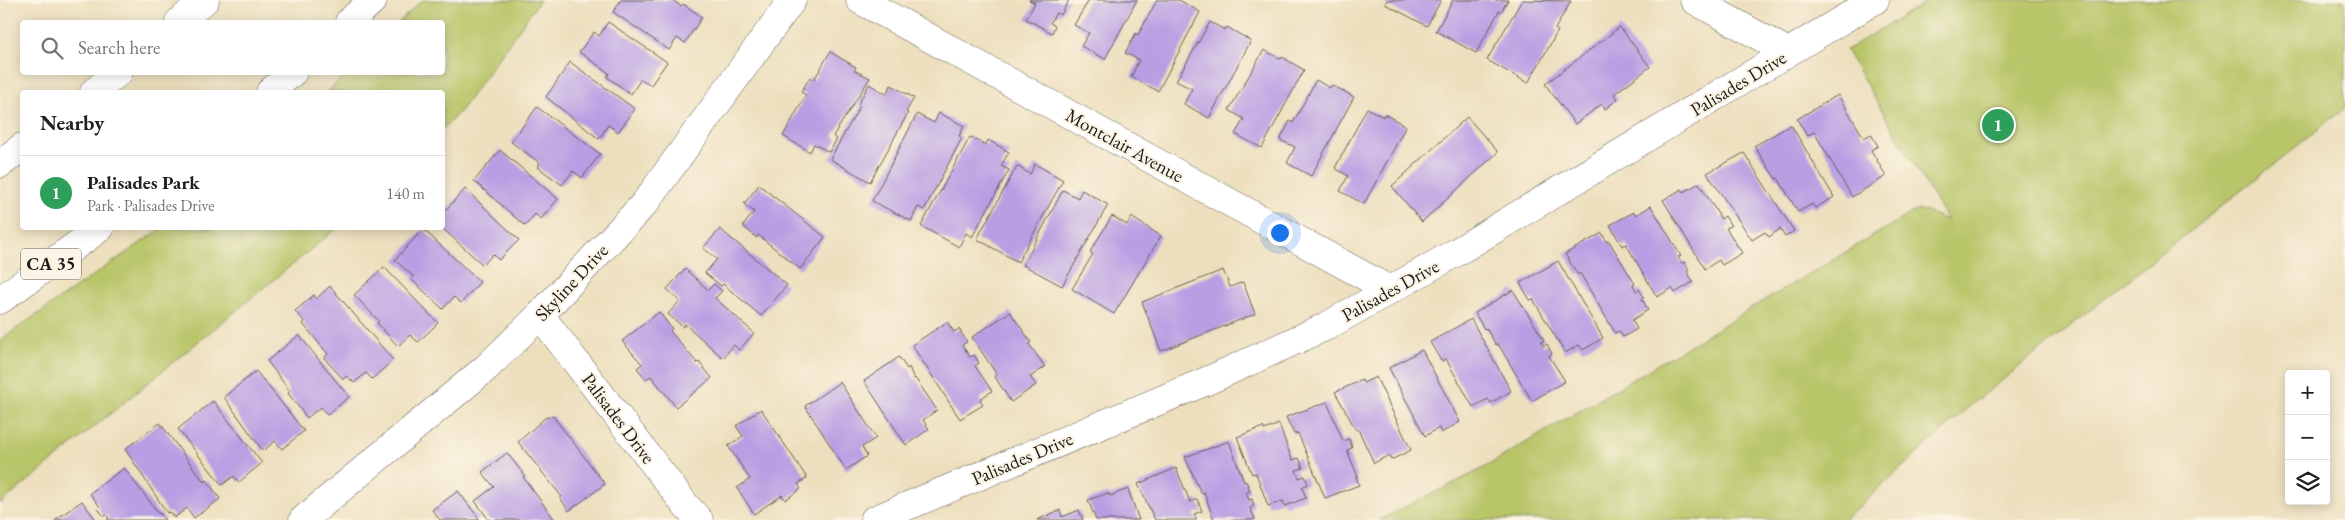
<!DOCTYPE html>
<html lang="en">
<head>
<meta charset="utf-8">
<style>
	body { margin:0; font-family:"EB Garamond",serif; background:#f2f2f2; color:#202124 }
	.controls { position:absolute; right:15px; bottom:15px; display:grid; overflow:hidden; border-radius:5px; box-shadow:0 2px 12px #0003 }
	.controls button { width:45px; height:45px; display:grid; place-items:center; padding:0; border:0; border-bottom:1px solid #e0e0e0; background:#fff; color:#202124; font:25px sans-serif }
	.you { position:absolute; left:1279px; top:232px; width:18px; height:18px; margin:-12px; border:4px solid #fff; border-radius:50%; background:#1a73e8; box-shadow:0 0 0 8px #1a73e833 }
	.badge { display:grid; place-items:center; width:32px; height:32px; border-radius:50%; background:#1f6fb2; color:#fff; font-size:16px; font-weight:700 }
	.pin { position:absolute; translate:-50% -50%; border:2px solid #fff; box-shadow:0 1px 5px #0006 }
	.list { margin:0; padding:0; list-style:none }
	h2 { display:flex; justify-content:space-between; align-items:center; height:65px; margin:0; padding:0 20px; font-size:21px }
	h2 small { font-size:16px; font-weight:400; color:#757577 }
	.list li { display:grid; grid-template-columns:32px 1fr auto; gap:15px; align-items:center; box-sizing:border-box; height:75px; padding:0 20px; border-top:1px solid #e0e0e0 }
	.list b { display:block; font-size:19px; white-space:nowrap }
	.list p { margin:0; font-size:16px; white-space:nowrap; color:#757577 }
	.list em { font-size:16px; font-style:normal; color:#757577 }
	.icon { flex:none; width:28px; height:28px; fill:none; stroke:currentColor; stroke-width:2; stroke-linecap:round; stroke-linejoin:round }
	.map { position:relative; flex:none; width:2345px; height:520px; overflow:hidden }
	.search { position:absolute; background:#fff; box-shadow:0 2px 12px #0003; left:20px; top:20px; width:425px; height:55px; display:flex; align-items:center; gap:12px; box-sizing:border-box; padding:0 18px; border-radius:5px; color:#757577; font-size:19px }
	.panel { position:absolute; background:#fff; box-shadow:0 2px 12px #0003; left:20px; top:90px; width:425px; height:140px; border-radius:5px }
	.map>svg:first-child { display:block }
	.green { fill:#b8c567; stroke:#6a7042 }
	.building { fill:#b89ee3 }
	.lines { fill:none; stroke-linecap:round; stroke-linejoin:round }
	.minor-casing { stroke:#656054; stroke-width:29 }
	.primary-casing { stroke:#656054; stroke-width:29 }
	.minor { stroke:#fff; stroke-width:28 }
	.primary { stroke:#fff; stroke-width:28 }
	.labels { text-anchor:middle; stroke-width:4.5; stroke-linejoin:round; paint-order:stroke }
	.shield { fill:#fcf5e5; stroke:#5f5d58; stroke-width:1 }
	.shield-label { font-size:18px; font-weight:bold; fill:#1c1c1c }
	.street-label { font-size:19px; fill:#1c1c1c; stroke:#fcf5e5 }
</style>
</head>
<body>
<div class="map">
<svg width="2345" height="520" viewBox="0 0 2345 520">
	<rect width="100%" height="100%" fill="#fcf5e5"/>
	<filter id="ink" filterUnits="userSpaceOnUse"><feTurbulence type="fractalNoise" baseFrequency=".02" numOctaves="2"/><feDisplacementMap in="SourceGraphic" scale="10" xChannelSelector="R" yChannelSelector="G"/><feConvolveMatrix kernelMatrix="1 2 1 2 8 2 1 2 1" color-interpolation-filters="sRGB"/></filter>
	<filter id="wash" filterUnits="userSpaceOnUse"><feTurbulence type="fractalNoise" baseFrequency=".0096" numOctaves="4" result="noise"/><feDisplacementMap in="SourceGraphic" scale="20" xChannelSelector="R" yChannelSelector="G"/><feGaussianBlur stdDeviation="1.12" result="paint"/><feColorMatrix in="noise" values="0 0 0 0 0 0 0 0 0 0 0 0 0 0 0 0 0 1.4 0 .05"/><feComposite in="paint" operator="in"/></filter>
	<g filter="url(#wash)">
		<rect width="100%" height="100%" fill="#eddfbd"/>
		<!-- green -->
		<path class="green" d="M 422,0 L 540,0 L 461,110 L 443,129 L 442,92 L 327,92 L 348,73 L 442,72 L 442,22 L 399,22 Z
			M 1929,0 L 2345,0 L 2345,108 L 1971,405 L 1844,520 L 1379,520 L 1482,469 L 1918,209 L 1947,220 L 1846,50 Z
			M 162,228 L 337,228 L 0,504 L 0,340 Z"/>
		<g id="blocks">
			<!-- building -->
			<path class="building" d="M 621,0 L 672,0 L 681,6 L 683,4 L 702,17 L 685,43 L 677,38 L 669,50 L 613,12 Z
				M 1029,0 L 1069,0 L 1061,15 L 1056,13 L 1050,23 L 1055,26 L 1052,33 L 1026,19 L 1035,3 Z
				M 1089,0 L 1137,0 L 1105,59 L 1081,46 L 1089,33 L 1074,25 Z
				M 1157,0 L 1179,0 L 1200,12 L 1158,91 L 1131,77 L 1139,60 L 1125,53 L 1136,33 L 1138,35 Z
				M 1387,0 L 1441,0 L 1427,26 L 1385,4 Z
				M 1453,0 L 1508,0 L 1501,12 L 1499,11 L 1476,53 L 1436,31 Z
				M 1522,0 L 1571,1 L 1555,29 L 1558,31 L 1528,83 L 1487,60 Z
				M 608,22 L 667,62 L 651,85 L 641,79 L 631,94 L 607,77 L 609,73 L 579,52 L 594,32 L 599,36 Z
				M 1210,22 L 1225,30 L 1227,27 L 1251,41 L 1209,118 L 1184,104 L 1192,89 L 1176,81 Z
				M 1620,27 L 1650,67 L 1614,94 L 1618,99 L 1605,109 L 1602,104 L 1575,124 L 1545,84 Z
				M 1264,50 L 1281,59 L 1282,57 L 1304,70 L 1262,148 L 1235,134 L 1244,119 L 1229,110 Z
				M 830,52 L 856,67 L 854,70 L 870,78 L 833,136 L 837,139 L 829,152 L 814,144 L 810,152 L 783,136 L 806,95 L 801,92 L 810,77 L 814,80 Z
				M 570,62 L 635,109 L 618,132 L 608,125 L 599,139 L 546,97 Z
				M 1316,80 L 1330,88 L 1332,85 L 1354,97 L 1311,176 L 1287,163 L 1295,147 L 1280,140 L 1290,121 L 1293,123 Z
				M 869,84 L 886,94 L 891,85 L 914,98 L 906,112 L 908,113 L 870,182 L 830,159 L 860,106 L 858,104 Z
				M 1838,95 L 1864,138 L 1871,134 L 1878,146 L 1871,150 L 1886,176 L 1852,197 L 1814,132 L 1807,136 L 1797,119 Z
				M 537,107 L 600,154 L 582,178 L 573,171 L 562,185 L 538,167 L 540,163 L 511,142 Z
				M 1367,108 L 1383,117 L 1384,114 L 1406,126 L 1364,204 L 1340,191 L 1348,176 L 1335,168 Z
				M 939,113 L 964,126 L 959,136 L 962,138 L 924,210 L 918,207 L 911,221 L 872,201 L 917,114 L 934,123 Z
				M 1467,117 L 1498,152 L 1422,222 L 1392,186 Z
				M 1791,125 L 1834,197 L 1815,208 L 1812,204 L 1798,212 L 1778,178 L 1776,179 L 1754,146 Z
				M 970,137 L 986,145 L 988,140 L 1009,152 L 1001,166 L 1009,170 L 972,237 L 966,233 L 959,247 L 921,226 Z
				M 500,150 L 558,199 L 541,219 L 535,214 L 525,226 L 474,181 Z
				M 1744,153 L 1794,231 L 1785,237 L 1780,229 L 1769,237 L 1765,232 L 1752,240 L 1707,173 Z
				M 1035,164 L 1063,180 L 1018,262 L 977,239 L 1017,166 L 1030,174 Z
				M 1699,183 L 1721,219 L 1725,216 L 1731,226 L 1726,228 L 1742,253 L 1722,265 L 1719,260 L 1705,269 L 1663,200 L 1682,189 L 1684,192 Z
				M 759,185 L 825,237 L 800,269 L 758,235 L 757,238 L 743,226 L 754,212 L 744,204 Z
				M 465,189 L 519,240 L 499,260 L 493,254 L 483,265 L 442,228 L 442,214 Z
				M 1063,190 L 1078,198 L 1082,190 L 1108,205 L 1062,286 L 1023,265 Z
				M 1651,206 L 1681,256 L 1678,257 L 1682,263 L 1685,262 L 1689,270 L 1687,271 L 1693,282 L 1675,293 L 1672,288 L 1657,297 L 1626,244 L 1622,246 L 1610,225 L 1634,212 L 1636,215 Z
				M 1112,216 L 1127,225 L 1131,217 L 1161,236 L 1114,314 L 1072,289 L 1093,254 L 1090,252 Z
				M 423,229 L 480,282 L 461,303 L 454,297 L 443,309 L 411,279 L 414,277 L 395,260 Z
				M 720,229 L 787,285 L 761,316 L 723,284 L 721,286 L 705,273 L 717,259 L 703,248 Z
				M 1602,233 L 1607,242 L 1609,241 L 1635,284 L 1633,285 L 1636,291 L 1639,289 L 1644,297 L 1642,299 L 1648,310 L 1632,320 L 1637,329 L 1623,337 L 1619,331 L 1615,333 L 1580,273 L 1578,275 L 1565,254 Z
				M 1558,261 L 1603,338 L 1583,350 L 1579,345 L 1565,353 L 1533,299 L 1530,300 L 1520,283 Z
				M 384,267 L 438,323 L 418,342 L 410,335 L 398,346 L 377,323 L 379,321 L 354,295 Z
				M 685,269 L 708,290 L 714,284 L 722,291 L 715,298 L 754,333 L 739,350 L 734,345 L 723,358 L 685,324 L 683,327 L 668,314 L 680,301 L 667,289 Z
				M 1223,270 L 1230,287 L 1243,282 L 1255,314 L 1161,351 L 1142,302 Z
				M 330,286 L 393,360 L 372,379 L 366,373 L 354,383 L 347,376 L 343,379 L 324,358 L 328,354 L 303,324 L 305,322 L 295,311 L 314,295 L 316,299 Z
				M 1513,290 L 1544,340 L 1541,342 L 1544,346 L 1547,344 L 1552,354 L 1549,356 L 1565,381 L 1532,401 L 1498,344 L 1496,345 L 1486,328 L 1484,329 L 1475,313 Z
				M 659,312 L 672,329 L 670,331 L 697,363 L 699,362 L 712,378 L 676,407 L 651,376 L 646,379 L 637,368 L 642,364 L 622,341 Z
				M 1010,312 L 1031,342 L 1029,344 L 1045,367 L 1030,377 L 1036,385 L 1011,402 L 995,377 L 997,375 L 972,337 Z
				M 1471,319 L 1511,391 L 1491,403 L 1488,399 L 1473,407 L 1446,359 L 1441,361 L 1430,342 Z
				M 947,322 L 954,332 L 959,329 L 967,342 L 962,345 L 970,357 L 974,355 L 979,363 L 975,366 L 992,391 L 980,399 L 983,405 L 960,419 L 912,345 Z
				M 299,335 L 349,397 L 327,415 L 321,407 L 307,418 L 288,393 L 290,391 L 267,361 Z
				M 1422,350 L 1460,422 L 1441,433 L 1439,428 L 1425,436 L 1389,368 Z
				M 899,357 L 907,369 L 909,367 L 914,379 L 915,378 L 937,410 L 923,420 L 929,429 L 906,445 L 864,381 Z
				M 256,371 L 304,431 L 282,449 L 275,441 L 263,451 L 224,397 Z
				M 1376,377 L 1411,450 L 1391,460 L 1389,455 L 1374,463 L 1358,429 L 1356,430 L 1335,392 L 1362,380 L 1363,383 Z
				M 840,382 L 876,438 L 862,447 L 867,456 L 846,470 L 805,406 Z
				M 213,401 L 262,463 L 239,482 L 234,476 L 222,485 L 178,429 Z
				M 1327,402 L 1343,441 L 1349,439 L 1352,448 L 1347,450 L 1358,477 L 1356,477 L 1359,485 L 1325,498 L 1298,433 L 1294,434 L 1286,417 Z
				M 761,409 L 807,478 L 798,484 L 801,489 L 785,500 L 782,495 L 754,514 L 737,488 L 750,479 L 728,446 L 743,436 L 736,426 Z
				M 553,416 L 605,484 L 569,511 L 560,498 L 562,497 L 518,442 L 545,418 Z
				M 160,423 L 204,482 L 207,480 L 220,499 L 194,518 L 187,508 L 174,518 L 170,512 L 167,513 L 125,449 Z
				M 1279,424 L 1292,460 L 1299,458 L 1303,468 L 1296,470 L 1299,478 L 1305,476 L 1308,484 L 1302,487 L 1306,498 L 1285,506 L 1283,501 L 1268,506 L 1256,473 L 1252,474 L 1237,437 L 1263,427 L 1264,430 Z
				M 1229,441 L 1244,482 L 1246,481 L 1250,491 L 1246,493 L 1249,500 L 1252,499 L 1254,506 L 1250,508 L 1255,519 L 1252,520 L 1214,520 L 1204,492 L 1201,493 L 1185,457 Z
				M 507,453 L 525,476 L 523,477 L 555,520 L 489,520 L 475,501 L 494,487 L 482,472 Z
				M 124,468 L 159,514 L 160,513 L 165,520 L 107,520 L 109,518 L 106,515 L 104,516 L 98,509 L 100,507 L 90,493 Z
				M 1176,468 L 1190,502 L 1197,499 L 1202,511 L 1194,514 L 1197,520 L 1155,520 L 1138,484 Z
				M 1128,489 L 1139,520 L 1096,520 L 1088,500 L 1108,493 L 1110,496 Z
				M 458,491 L 480,520 L 440,520 L 432,510 Z
				M 82,501 L 96,520 L 55,520 Z
				M 1060,510 L 1062,517 L 1079,510 L 1083,520 L 1037,520 Z"/>
		</g>
	</g>
	<g filter="url(#ink)">
		<use href="#blocks" fill-opacity="0" stroke="#656054" stroke-width="1"/>
		<g class="lines">
			<!-- minor casing -->
			<g class="minor-casing">
				<path id="minor" d="M 860,0 L 1390,290
					M 1694,0 L 1788,52
					M 540,315 L 687,507 L 699,520
					M 303,520 L 486,368 L 540,315 L 645,203 L 792,0
					M 874,520 L 1209,380 L 1327,326 L 1455,253 L 1875,0"/>
			</g>
			<!-- primary casing -->
			<g class="primary-casing">
				<path id="primary" d="M 179,22 L 205,0
					M 349,22 L 373,0
					M 94,92 L 119,72
					M 270,92 L 293,72
					M 0,164 L 22,147
					M 0,300 L 100,228"/>
			</g>
			<!-- minor -->
			<use href="#minor" class="minor"/>
			<!-- primary -->
			<use href="#primary" class="primary"/>
		</g>
	</g>
	<g class="labels">
		<!-- shield labels -->
		<rect class="shield" x="21" y="248.5" width="60" height="31" rx="4"/>
		<g class="shield-label">
			<text x="51" y="270">CA 35</text>
		</g>
		<!-- street labels -->
		<g class="street-label">
			<text transform="translate(1738 83) rotate(-31)" y="7">Palisades Drive</text>
			<text transform="translate(1125 145) rotate(29)" y="7">Montclair Avenue</text>
			<text transform="translate(571 282) rotate(-47)" y="7">Skyline Drive</text>
			<text transform="translate(1390 290) rotate(-29)" y="7">Palisades Drive</text>
			<text transform="translate(619 418) rotate(53)" y="7">Palisades Drive</text>
			<text transform="translate(1022 458) rotate(-23)" y="7">Palisades Drive</text>
		</g>
	</g>
</svg>
<div class="controls">
<button>+</button>
<button>−</button>
<button><svg class="icon" aria-label="layers" viewBox="0 0 24 24"><path d="M12 4l9 5-9 5-9-5zM3 14l9 5 9-5"/></svg></button>
</div>
<div class="you"></div>
<div class="pin badge" style="left:1998px;top:125px;background:#2e9e5b">1</div>
<div class="search"><svg class="icon" aria-label="search" viewBox="0 0 24 24"><circle cx="10" cy="10" r="6"/><path d="M15 15l6 6"/></svg>Search here</div>
<section class="panel">
<h2>Nearby<small></small></h2>
<ul class="list">
<li><span class="badge" style="background:#2e9e5b">1</span><div><b>Palisades Park</b><p>Park · Palisades Drive</p></div><em>140 m</em></li>
</ul>
</section>
</div>
</body>
</html>
